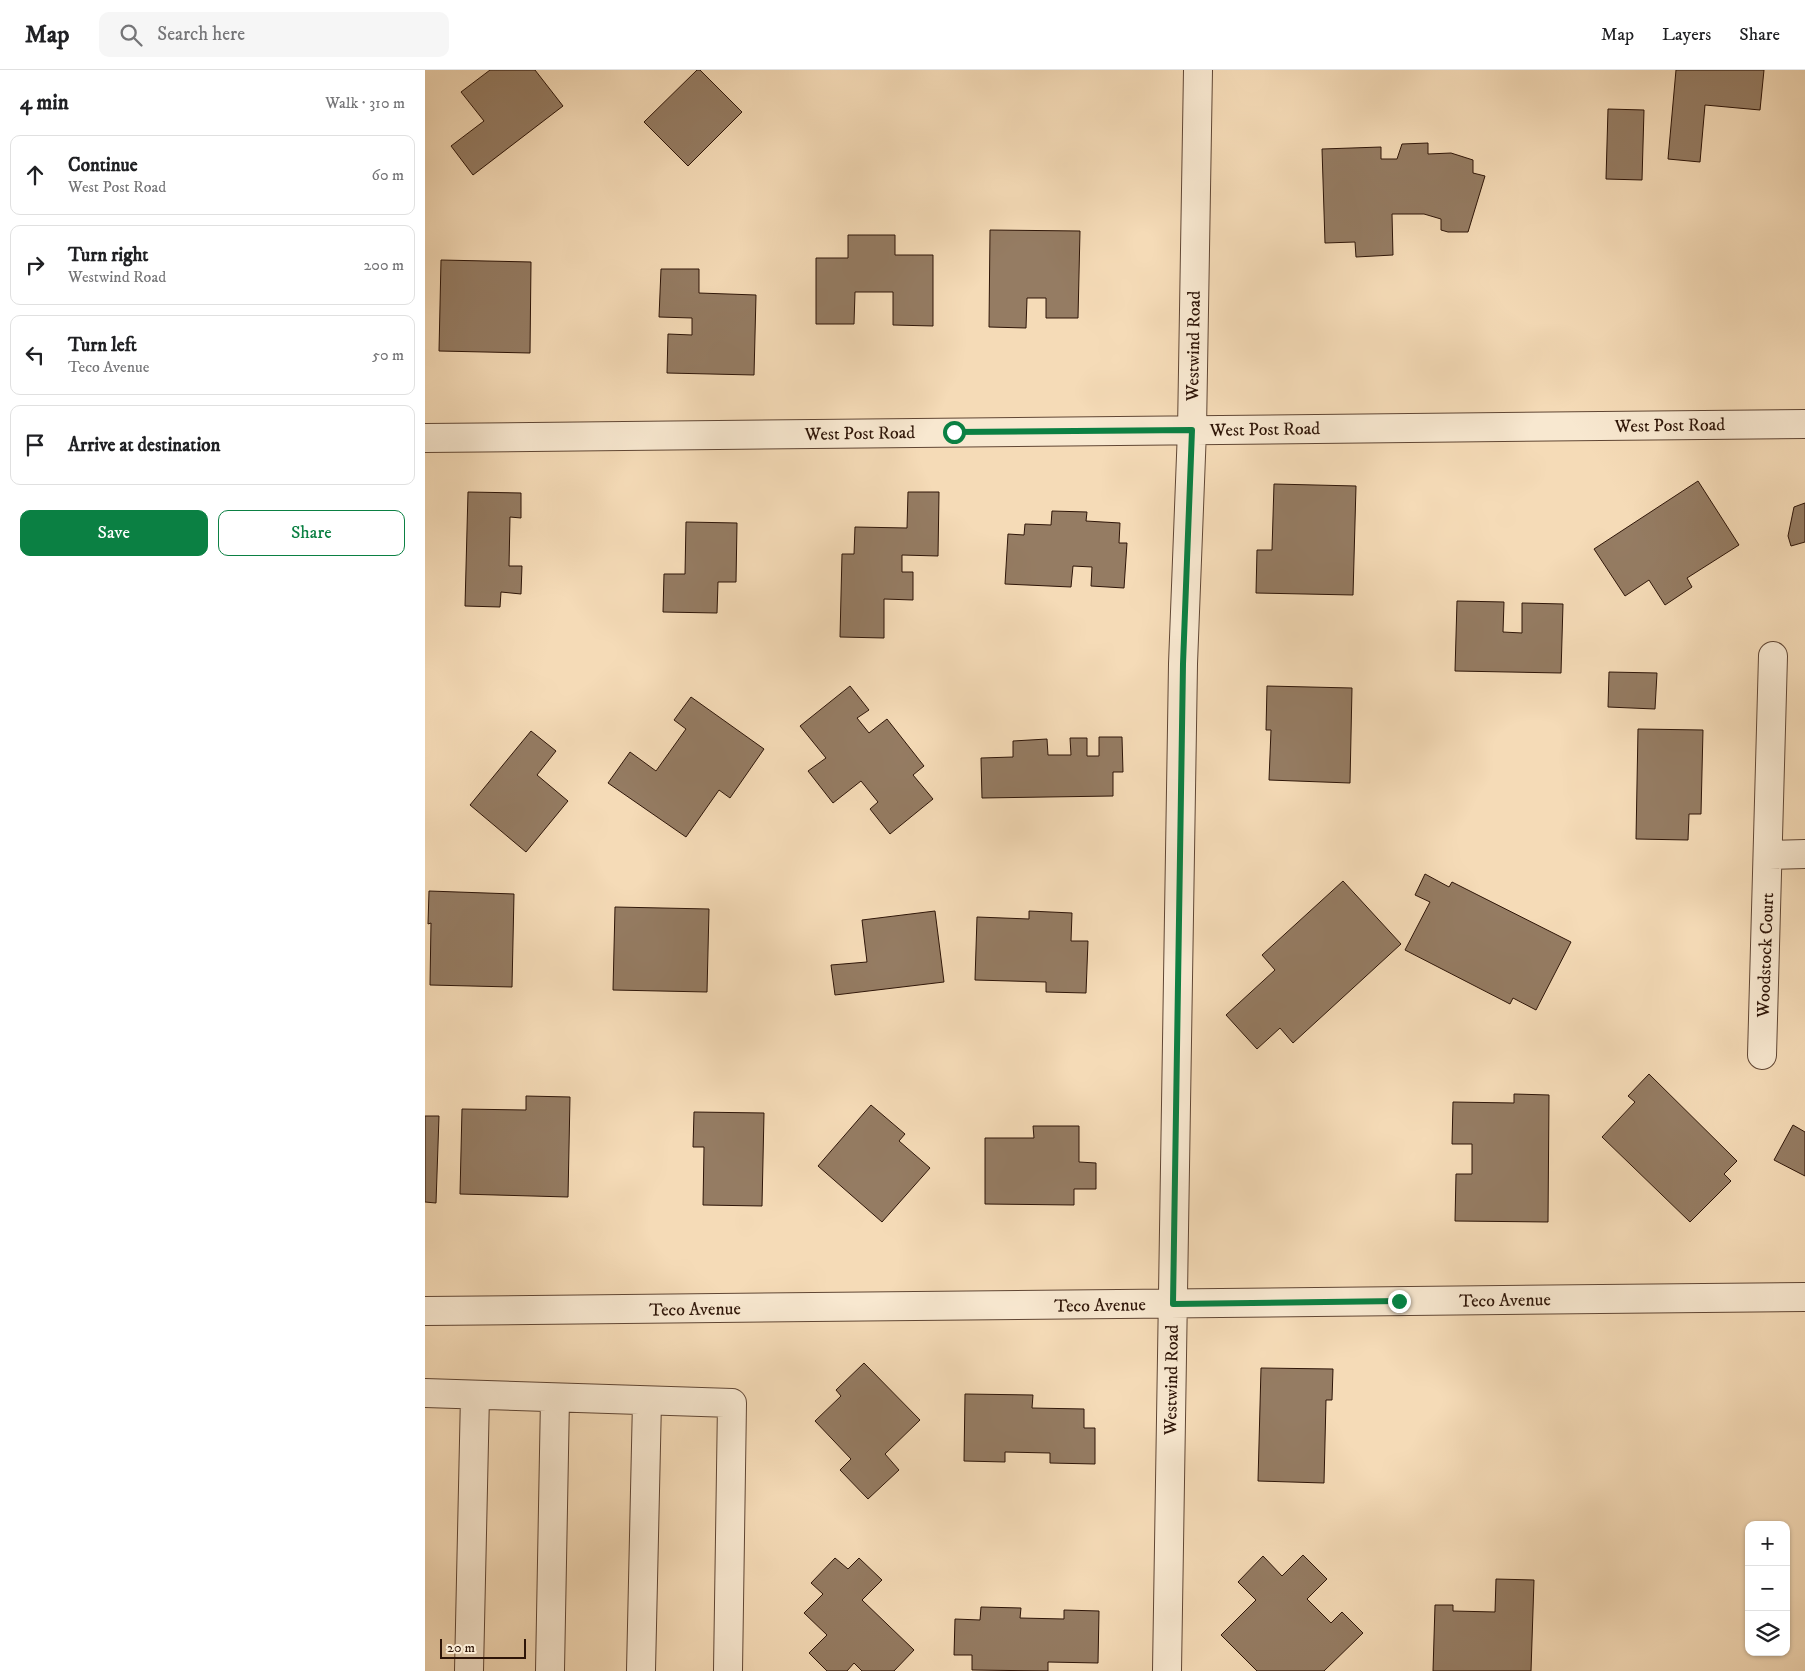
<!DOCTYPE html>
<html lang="en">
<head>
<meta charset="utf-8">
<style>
	body { margin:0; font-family:"IM FELL DW Pica",serif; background:#f6f6f6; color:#202124 }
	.controls { position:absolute; right:15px; bottom:15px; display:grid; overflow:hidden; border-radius:10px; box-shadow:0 1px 4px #0004 }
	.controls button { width:45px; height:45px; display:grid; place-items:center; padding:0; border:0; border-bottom:1px solid #e0e0e0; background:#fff; color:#202124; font:25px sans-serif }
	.scale { position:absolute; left:15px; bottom:12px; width:86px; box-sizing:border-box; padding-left:5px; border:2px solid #2e1508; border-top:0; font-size:14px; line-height:18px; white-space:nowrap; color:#2e1508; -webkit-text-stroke:4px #f8e8d0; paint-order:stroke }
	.stop { position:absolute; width:15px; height:15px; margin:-11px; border:4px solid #0b8043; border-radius:50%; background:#fff }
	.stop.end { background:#0b8043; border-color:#fff; box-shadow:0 1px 5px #0008 }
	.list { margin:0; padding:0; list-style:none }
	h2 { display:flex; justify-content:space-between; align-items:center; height:65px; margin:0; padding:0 20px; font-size:21px }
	h2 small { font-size:16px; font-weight:400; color:#757577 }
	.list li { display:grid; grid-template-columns:32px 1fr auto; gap:15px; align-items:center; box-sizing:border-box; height:80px; margin:0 10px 10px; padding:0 10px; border:1px solid #e0e0e0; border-radius:10px }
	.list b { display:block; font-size:19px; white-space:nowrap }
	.list p { margin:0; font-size:16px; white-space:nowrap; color:#757577 }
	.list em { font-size:16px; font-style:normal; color:#757577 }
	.actions { display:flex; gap:10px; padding:15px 20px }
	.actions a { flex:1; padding:11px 0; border:1px solid #0b8043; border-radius:10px; text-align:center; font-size:18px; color:#0b8043 }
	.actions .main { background:#0b8043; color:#fff }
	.icon { flex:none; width:28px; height:28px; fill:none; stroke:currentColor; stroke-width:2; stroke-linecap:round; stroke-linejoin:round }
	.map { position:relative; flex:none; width:1380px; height:1601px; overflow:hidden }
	header { display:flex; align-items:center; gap:30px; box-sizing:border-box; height:70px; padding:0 25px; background:#fff; border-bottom:1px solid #e0e0e0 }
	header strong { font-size:24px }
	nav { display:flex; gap:28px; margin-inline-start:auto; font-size:18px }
	.search { width:350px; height:45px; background:#f6f6f6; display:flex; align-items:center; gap:12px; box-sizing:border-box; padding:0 18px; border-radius:10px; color:#757577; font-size:19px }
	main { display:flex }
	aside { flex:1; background:#fff }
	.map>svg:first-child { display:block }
	.building { fill:#957c63; stroke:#2e1508 }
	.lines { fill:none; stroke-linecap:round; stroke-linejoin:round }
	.minor-casing { stroke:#604634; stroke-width:30 }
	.minor { stroke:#f8e8d0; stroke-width:28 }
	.route { stroke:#0b8043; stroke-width:6 }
	.labels { text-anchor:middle; stroke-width:5; stroke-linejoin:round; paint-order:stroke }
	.street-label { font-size:18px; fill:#2e1508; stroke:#f8e8d0 }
</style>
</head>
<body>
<header>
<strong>Map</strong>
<div class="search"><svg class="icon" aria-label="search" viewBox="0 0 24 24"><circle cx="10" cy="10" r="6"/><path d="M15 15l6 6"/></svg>Search here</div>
<nav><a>Map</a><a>Layers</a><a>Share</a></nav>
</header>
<main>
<aside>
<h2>4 min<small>Walk · 310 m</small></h2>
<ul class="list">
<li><svg class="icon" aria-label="ahead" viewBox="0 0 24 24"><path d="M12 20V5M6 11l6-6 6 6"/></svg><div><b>Continue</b><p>West Post Road</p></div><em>60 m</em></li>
<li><svg class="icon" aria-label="right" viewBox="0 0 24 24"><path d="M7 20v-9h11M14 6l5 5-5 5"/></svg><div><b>Turn right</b><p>Westwind Road</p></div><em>200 m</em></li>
<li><svg class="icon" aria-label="left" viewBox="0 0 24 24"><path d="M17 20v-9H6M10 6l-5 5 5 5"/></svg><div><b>Turn left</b><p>Teco Avenue</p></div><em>50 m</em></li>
<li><svg class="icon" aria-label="arrive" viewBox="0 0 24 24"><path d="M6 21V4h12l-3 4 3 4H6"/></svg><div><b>Arrive at destination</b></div></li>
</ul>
<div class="actions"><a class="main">Save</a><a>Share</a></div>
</aside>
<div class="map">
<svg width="1380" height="1601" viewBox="0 0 1380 1601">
	<rect width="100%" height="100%" fill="#f5dbb7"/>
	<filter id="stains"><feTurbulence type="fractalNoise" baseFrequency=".004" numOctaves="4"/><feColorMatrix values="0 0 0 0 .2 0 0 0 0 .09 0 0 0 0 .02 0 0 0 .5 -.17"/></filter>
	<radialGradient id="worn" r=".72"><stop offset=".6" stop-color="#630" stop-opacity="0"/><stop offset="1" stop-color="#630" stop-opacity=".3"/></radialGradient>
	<!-- building -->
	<path class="building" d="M 65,0 L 110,0 L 138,36 L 48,105 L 26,76 L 59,51 L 36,22 Z
		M 272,0 L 275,0 L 317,42 L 263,96 L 219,52 Z
		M 1251,0 L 1339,0 L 1335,40 L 1280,35 L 1275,92 L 1243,89 Z
		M 1183,39 L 1219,40 L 1217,110 L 1181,109 Z
		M 1003,73 L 1003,84 L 1026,83 L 1048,90 L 1048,103 L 1060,106 L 1043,162 L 1023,162 L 1016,160 L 1016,149 L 999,144 L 967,144 L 968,185 L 931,187 L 930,172 L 900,173 L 897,79 L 956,77 L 956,89 L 972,89 L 977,74 Z
		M 565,160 L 655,161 L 653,248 L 621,248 L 621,228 L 602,228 L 601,258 L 564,257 Z
		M 423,165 L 470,165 L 470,185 L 508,185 L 508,256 L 468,255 L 468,222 L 430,222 L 429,254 L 391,254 L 391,188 L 423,188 Z
		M 16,190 L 106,192 L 105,283 L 14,281 Z
		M 236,199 L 274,199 L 274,223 L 331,225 L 329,305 L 242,303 L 243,264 L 267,265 L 267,248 L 234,247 Z
		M 1273,411 L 1314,475 L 1262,508 L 1267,517 L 1240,535 L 1224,510 L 1200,526 L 1169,479 Z
		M 849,414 L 931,416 L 928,525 L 831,523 L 832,480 L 847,480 Z
		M 43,422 L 96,423 L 96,448 L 85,447 L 84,496 L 97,496 L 96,524 L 76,522 L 75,537 L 40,536 Z
		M 483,422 L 514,422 L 513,486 L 477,485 L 477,502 L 488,502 L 488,530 L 459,529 L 459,568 L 415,567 L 417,484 L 429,484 L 430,457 L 482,458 Z
		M 1380,433 L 1380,472 L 1366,476 L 1363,466 L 1369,437 Z
		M 627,441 L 662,442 L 661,451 L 695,453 L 694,473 L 702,473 L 699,518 L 666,516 L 667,497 L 648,496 L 646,517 L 580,514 L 583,464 L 599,465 L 600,454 L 626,455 Z
		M 261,452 L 312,453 L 311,512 L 293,512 L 292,543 L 238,542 L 239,504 L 260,504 Z
		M 1032,531 L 1079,532 L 1078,562 L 1097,563 L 1097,533 L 1138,534 L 1136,603 L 1030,601 Z
		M 1184,602 L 1232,603 L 1230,639 L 1183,637 Z
		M 425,616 L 444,640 L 432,648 L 444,663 L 462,649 L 499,696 L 488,705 L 508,729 L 465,764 L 445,739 L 453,732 L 436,711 L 408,733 L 383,701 L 401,688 L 375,656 Z
		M 842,616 L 927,618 L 925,713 L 844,710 L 846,660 L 841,660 Z
		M 266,627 L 339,679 L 305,728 L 294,720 L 261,767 L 183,713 L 205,682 L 231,701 L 261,659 L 249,650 Z
		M 1213,659 L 1278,660 L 1276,744 L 1264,744 L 1263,770 L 1211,769 Z
		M 106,661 L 131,681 L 112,705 L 143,731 L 101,782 L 45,735 Z
		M 674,667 L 697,667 L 698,702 L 688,702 L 688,726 L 557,728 L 556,688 L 588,687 L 588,671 L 622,669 L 623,685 L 646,685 L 645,668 L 662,668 L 662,686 L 674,686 Z
		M 1000,804 L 1024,817 L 1027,812 L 1146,872 L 1111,940 L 1088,928 L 1085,934 L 980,880 L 1005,832 L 990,825 Z
		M 918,811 L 976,874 L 868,973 L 855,958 L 832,979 L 801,945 L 850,900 L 837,885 Z
		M 4,821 L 89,824 L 87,917 L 5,915 L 6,853 L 3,854 Z
		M 190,837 L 284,839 L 282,922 L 188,920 Z
		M 510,841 L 519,912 L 410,925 L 406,895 L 442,892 L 437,850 Z
		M 604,841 L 647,843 L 646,871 L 663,871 L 661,923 L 621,922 L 621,912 L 550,910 L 552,847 L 604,849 Z
		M 1224,1004 L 1312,1091 L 1299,1104 L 1306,1111 L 1265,1152 L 1177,1067 L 1210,1032 L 1203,1026 Z
		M 1089,1024 L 1124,1025 L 1123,1152 L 1030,1151 L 1031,1104 L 1047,1104 L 1047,1074 L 1027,1074 L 1028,1032 L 1089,1033 Z
		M 101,1026 L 145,1027 L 143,1127 L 35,1124 L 37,1039 L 101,1040 Z
		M 446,1035 L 480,1064 L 474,1071 L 505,1098 L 457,1152 L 393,1096 Z
		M 269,1042 L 339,1043 L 337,1136 L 278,1135 L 279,1077 L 268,1077 Z
		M 0,1046 L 14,1046 L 11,1133 L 0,1132 Z
		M 1368,1055 L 1380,1062 L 1380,1106 L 1349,1090 Z
		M 608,1056 L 654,1056 L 654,1092 L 671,1093 L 671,1119 L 649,1119 L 649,1135 L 560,1134 L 560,1068 L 609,1068 Z
		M 439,1293 L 495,1350 L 460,1384 L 474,1400 L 443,1429 L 415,1400 L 426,1389 L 390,1351 L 416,1326 L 411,1320 Z
		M 836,1298 L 908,1299 L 907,1330 L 901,1330 L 899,1413 L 833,1411 Z
		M 540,1324 L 608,1325 L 607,1338 L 659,1339 L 659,1358 L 670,1358 L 670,1394 L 625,1393 L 625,1383 L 580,1382 L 580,1392 L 539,1391 Z
		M 878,1485 L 902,1509 L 882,1529 L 906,1553 L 917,1542 L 938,1563 L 899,1601 L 832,1601 L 796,1565 L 831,1530 L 813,1512 L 838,1486 L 857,1506 Z
		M 410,1488 L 423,1499 L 434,1488 L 457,1510 L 437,1530 L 489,1580 L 469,1601 L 437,1601 L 429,1593 L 422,1601 L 402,1601 L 384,1583 L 402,1565 L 379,1543 L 398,1524 L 386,1513 Z
		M 1071,1509 L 1109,1510 L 1106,1601 L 1008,1601 L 1010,1535 L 1028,1535 L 1028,1541 L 1070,1542 Z
		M 556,1537 L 596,1538 L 595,1548 L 639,1549 L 639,1540 L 674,1541 L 673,1593 L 623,1592 L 623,1601 L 547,1600 L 547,1585 L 529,1585 L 530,1549 L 555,1550 Z"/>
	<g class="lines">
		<!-- minor casing -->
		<g class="minor-casing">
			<path id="minor" d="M 0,368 L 1380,354
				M 1344,785 L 1380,784
				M 1337,985 L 1348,586
				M 0,1241 L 1380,1227
				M 0,1323 L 307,1333 L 303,1601
				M 44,1601 L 50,1325
				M 125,1601 L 130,1328
				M 216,1601 L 222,1331
				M 742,1601 L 758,594 L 767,360 L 773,0"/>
		</g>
		<!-- minor -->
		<use href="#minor" class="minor"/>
	</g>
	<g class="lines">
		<!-- route -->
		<path class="route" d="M 529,362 L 767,360 L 758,594 L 748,1234 L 974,1231"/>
	</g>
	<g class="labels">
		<!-- street labels -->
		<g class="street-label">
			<text transform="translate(768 276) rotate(-89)" y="6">Westwind Road</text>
			<text transform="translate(1245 355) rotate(-1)" y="6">West Post Road</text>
			<text transform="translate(840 359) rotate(-1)" y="6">West Post Road</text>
			<text transform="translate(435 363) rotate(-1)" y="6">West Post Road</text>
			<text transform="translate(1340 885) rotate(-88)" y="6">Woodstock Court</text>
			<text transform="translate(1080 1230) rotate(-1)" y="6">Teco Avenue</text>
			<text transform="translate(675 1235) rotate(-1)" y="6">Teco Avenue</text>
			<text transform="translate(270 1239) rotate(-1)" y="6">Teco Avenue</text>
			<text transform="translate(746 1310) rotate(-89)" y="6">Westwind Road</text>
		</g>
	</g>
	<rect width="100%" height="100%" filter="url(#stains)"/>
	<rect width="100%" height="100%" fill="url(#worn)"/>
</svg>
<div class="controls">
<button>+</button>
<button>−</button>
<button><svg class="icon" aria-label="layers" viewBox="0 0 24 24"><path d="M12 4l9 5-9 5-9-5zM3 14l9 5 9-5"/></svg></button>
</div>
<div class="scale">20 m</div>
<div class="stop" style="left:529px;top:362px"></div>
<div class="stop end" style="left:974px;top:1231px"></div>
</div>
</main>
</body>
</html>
